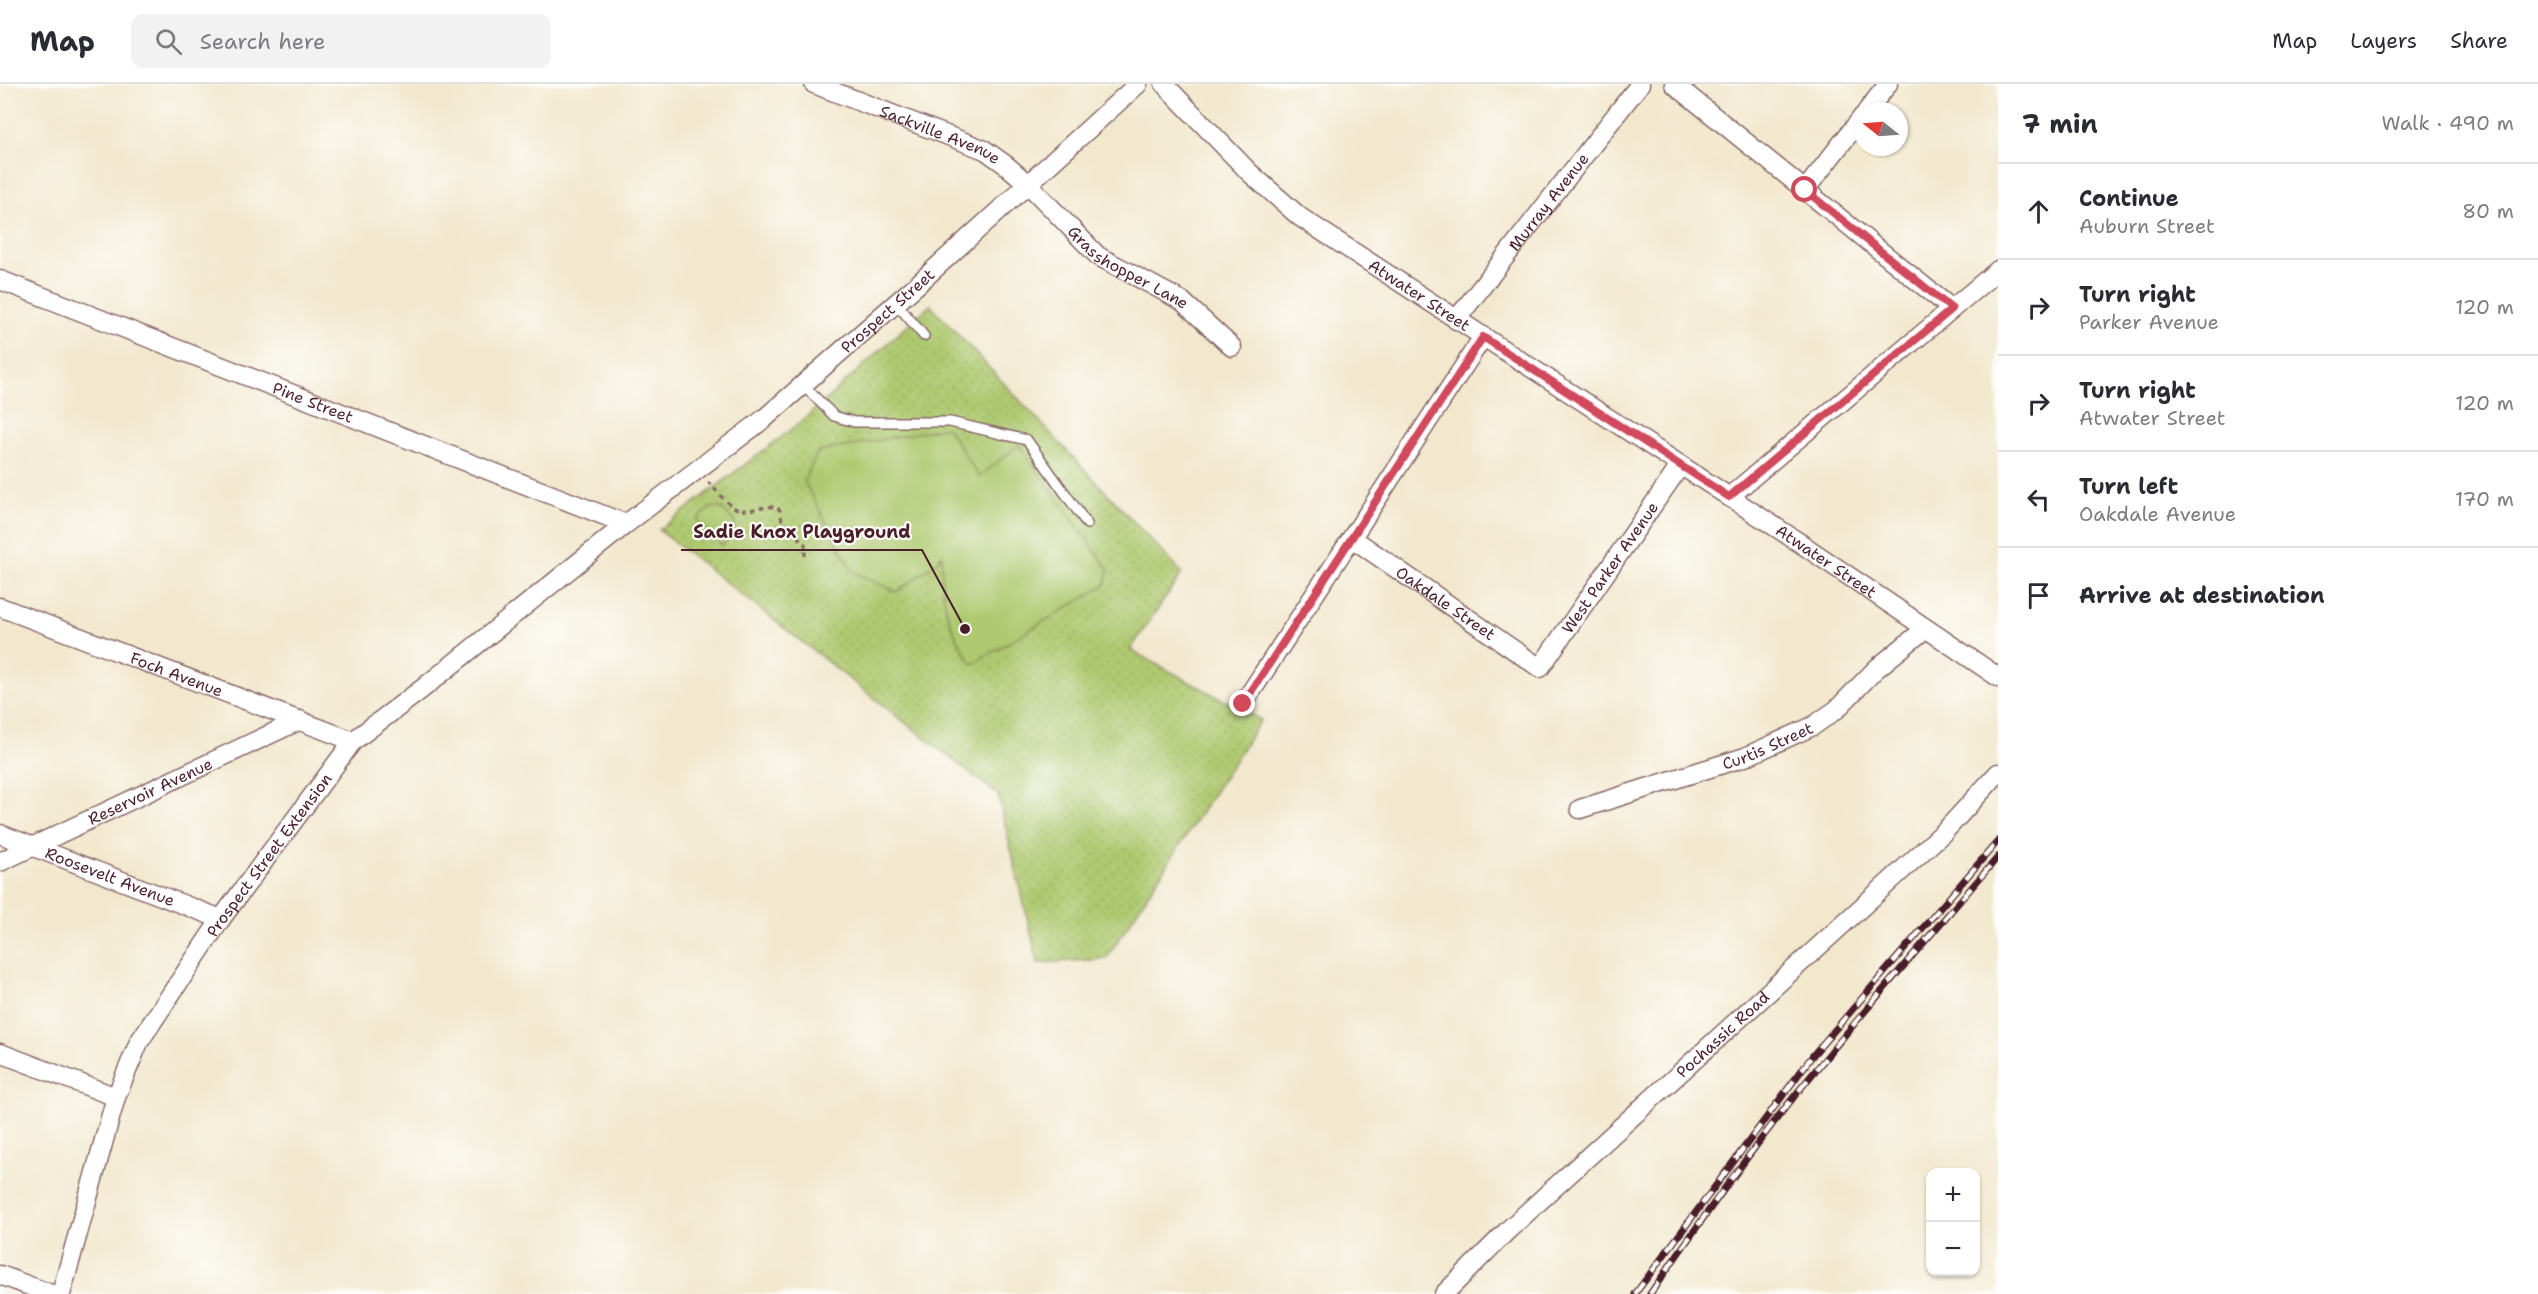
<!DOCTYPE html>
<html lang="en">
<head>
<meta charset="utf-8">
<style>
	body { margin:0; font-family:"Shantell Sans",sans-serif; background:#f2f2f3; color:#2b2b33 }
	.controls { position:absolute; right:18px; bottom:18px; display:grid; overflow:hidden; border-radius:12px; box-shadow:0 2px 4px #0004 }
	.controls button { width:54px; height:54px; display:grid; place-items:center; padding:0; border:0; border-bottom:2px solid #e1e1e2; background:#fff; color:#2b2b33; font:30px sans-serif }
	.compass { position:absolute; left:1854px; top:18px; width:54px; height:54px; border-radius:50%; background:#fff; box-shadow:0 2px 4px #0004; rotate:287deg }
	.stop { position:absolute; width:18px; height:18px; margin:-14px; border:4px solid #d1495b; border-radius:50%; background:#fff }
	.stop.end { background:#d1495b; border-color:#fff; box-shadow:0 2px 6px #0008 }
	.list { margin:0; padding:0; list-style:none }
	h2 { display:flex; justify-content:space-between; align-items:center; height:78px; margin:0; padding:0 24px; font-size:26px }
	h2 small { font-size:20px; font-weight:400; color:#7c7c81 }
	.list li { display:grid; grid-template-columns:39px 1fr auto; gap:18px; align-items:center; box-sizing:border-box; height:96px; padding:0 24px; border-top:2px solid #e1e1e2 }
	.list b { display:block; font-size:22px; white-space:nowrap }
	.list p { margin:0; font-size:20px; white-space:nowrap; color:#7c7c81 }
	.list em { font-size:20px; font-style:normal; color:#7c7c81 }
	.icon { flex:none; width:33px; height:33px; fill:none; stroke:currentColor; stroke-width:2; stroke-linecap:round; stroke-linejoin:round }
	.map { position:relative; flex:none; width:1998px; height:1210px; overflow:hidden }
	header { display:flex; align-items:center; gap:36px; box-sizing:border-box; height:84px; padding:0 30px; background:#fff; border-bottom:2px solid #e1e1e2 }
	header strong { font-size:28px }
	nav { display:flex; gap:33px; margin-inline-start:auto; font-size:21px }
	.search { width:420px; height:54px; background:#f2f2f3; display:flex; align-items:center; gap:15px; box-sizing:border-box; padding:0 21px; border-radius:12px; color:#7c7c81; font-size:22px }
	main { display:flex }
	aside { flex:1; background:#fff }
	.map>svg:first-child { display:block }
	.park { fill:url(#park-dots); stroke:#7c744d; stroke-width:1.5 }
	.garden { fill:#aec96f; stroke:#7c744d; stroke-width:1.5 }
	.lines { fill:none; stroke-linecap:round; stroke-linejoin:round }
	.service-casing { stroke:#856564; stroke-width:12 }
	.minor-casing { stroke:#856564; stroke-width:21 }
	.path { stroke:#856564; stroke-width:3; stroke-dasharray:4.5 4.5; stroke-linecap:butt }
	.service { stroke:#fff; stroke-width:9 }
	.minor { stroke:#fff; stroke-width:18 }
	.rail-casing { stroke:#4a1f2b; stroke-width:7 }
	.rail { stroke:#fdfcf7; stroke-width:4.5; stroke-dasharray:14; stroke-linecap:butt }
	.route { stroke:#d1495b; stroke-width:8 }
	.labels { text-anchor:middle; stroke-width:4.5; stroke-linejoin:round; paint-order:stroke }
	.street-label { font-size:16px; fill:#4a1f2b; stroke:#fdfcf7 }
	.leader { fill:none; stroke:#4a1f2b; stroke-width:2 }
	.callout-dot { fill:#4a1f2b; stroke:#fdfcf7; stroke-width:2 }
	.callout-label { font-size:18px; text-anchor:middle; font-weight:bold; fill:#4a1f2b; stroke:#fdfcf7; stroke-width:4.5; stroke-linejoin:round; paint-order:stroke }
</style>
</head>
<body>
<header>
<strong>Map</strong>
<div class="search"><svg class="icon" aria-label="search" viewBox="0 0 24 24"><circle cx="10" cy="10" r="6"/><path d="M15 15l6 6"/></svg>Search here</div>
<nav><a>Map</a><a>Layers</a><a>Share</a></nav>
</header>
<main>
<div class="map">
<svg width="1998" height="1210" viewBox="0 0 1998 1210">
	<defs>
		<pattern id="park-dots" width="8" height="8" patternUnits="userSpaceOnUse" patternTransform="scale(1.5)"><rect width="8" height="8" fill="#aec96f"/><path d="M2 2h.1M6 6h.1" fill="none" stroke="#97ac60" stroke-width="1.8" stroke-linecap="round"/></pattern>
	</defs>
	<rect width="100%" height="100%" fill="#fdfcf7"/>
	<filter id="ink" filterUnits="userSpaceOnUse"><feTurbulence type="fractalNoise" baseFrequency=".0167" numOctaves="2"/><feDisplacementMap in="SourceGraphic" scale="12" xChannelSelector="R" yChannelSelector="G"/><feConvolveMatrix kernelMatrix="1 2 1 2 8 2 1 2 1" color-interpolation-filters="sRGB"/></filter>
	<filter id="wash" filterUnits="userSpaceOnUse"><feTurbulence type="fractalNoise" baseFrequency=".008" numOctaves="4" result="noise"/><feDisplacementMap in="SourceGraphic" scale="24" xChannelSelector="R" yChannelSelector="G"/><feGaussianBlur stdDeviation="1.35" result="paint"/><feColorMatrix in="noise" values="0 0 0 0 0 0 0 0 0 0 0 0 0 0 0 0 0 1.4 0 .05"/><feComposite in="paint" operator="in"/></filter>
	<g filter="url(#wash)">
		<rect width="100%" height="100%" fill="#f2e8ce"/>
		<!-- park -->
		<path class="park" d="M 930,221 L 1182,489 L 1130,566 L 1261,636 L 1106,875 L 1038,879 L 998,711 L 659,446 L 801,338 Z"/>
		<!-- garden -->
		<path class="garden" d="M 947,343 L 979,393 L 1019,361 L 1109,486 L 1105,501 L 972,580 C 947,542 940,516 942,470 L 938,477 L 897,508 L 853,488 L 804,397 L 818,368 Z
			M 719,423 L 734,437 L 735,447 L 722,462 L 697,436 L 710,424 Z"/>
	</g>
	<g filter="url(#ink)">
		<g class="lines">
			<!-- service casing -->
			<g class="service-casing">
				<path id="service" d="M 896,219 L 924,252
					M 803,301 L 834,332 L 854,338 L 950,338 L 1027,356 L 1087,440"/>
			</g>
			<!-- minor casing -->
			<g class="minor-casing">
				<g id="minor">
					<path id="s1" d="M 814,0 L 985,66 L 1006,81 L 1028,100 L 1098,172 L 1182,217 L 1232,263"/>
					<path id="s2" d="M 1164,0 L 1250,89 L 1300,133 L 1800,459 L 1998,593"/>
					<path d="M 1674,0 L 1952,225"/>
					<path d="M 1867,27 L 1888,0"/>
					<path d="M 1805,106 L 1863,32"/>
					<path id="s3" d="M 0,196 L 626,440"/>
					<path id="s4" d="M 1456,236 L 1640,0"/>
					<path d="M 1729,413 L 1998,186"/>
					<path id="s5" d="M 1352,454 L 1540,584 L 1680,382"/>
					<path id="s6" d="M 0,523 L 353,657"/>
					<path d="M 1243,620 L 1483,253"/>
					<path id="s7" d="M 1580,725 L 1745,673 L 1813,642 L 1836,626 L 1876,585 L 1925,545"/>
					<path id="s8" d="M 0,750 L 221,835"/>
					<path id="s9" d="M 0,778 L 300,636"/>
					<path d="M 0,969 L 116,1013"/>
					<path d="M 0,1191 L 51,1210"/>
					<path id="s10" d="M 61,1210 L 116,1013 L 139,958 L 221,835 L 353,657 L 422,605 L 626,440 L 765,334 L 919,199 L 1138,0"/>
					<path id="s11" d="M 1444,1210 L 1508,1146 L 1945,747 L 1998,689"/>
				</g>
			</g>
			<!-- path -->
			<path class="path" d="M 708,398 C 717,407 726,420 737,425 C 751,430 768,417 780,426 L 782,437 L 805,460 L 805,473"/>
			<!-- service -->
			<use href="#service" class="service"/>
			<!-- minor -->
			<use href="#minor" class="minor"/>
			<!-- rail casing -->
			<g class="rail-casing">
				<path id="rail" d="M 1635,1210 L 1813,971 L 1998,757
					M 1650,1210 C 1695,1145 1740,1081 1789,1019 C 1856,935 1928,854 1998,773"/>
			</g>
			<!-- rail -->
			<use href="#rail" class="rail"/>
		</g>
	</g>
	<g class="lines" filter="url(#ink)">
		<!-- route -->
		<path class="route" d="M 1243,620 L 1483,253 L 1729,413 L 1952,225 L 1805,106"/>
	</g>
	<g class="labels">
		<!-- street labels -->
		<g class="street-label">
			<text dy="6" stroke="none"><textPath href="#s1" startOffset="136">Sackville Avenue</textPath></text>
			<text dy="6" stroke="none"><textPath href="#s4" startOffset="150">Murray Avenue</textPath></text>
			<text dy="6" stroke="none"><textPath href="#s1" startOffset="370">Grasshopper Lane</textPath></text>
			<text dy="6" stroke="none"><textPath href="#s2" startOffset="333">Atwater Street</textPath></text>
			<text dy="6" stroke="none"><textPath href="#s10" startOffset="1320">Prospect Street</textPath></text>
			<text dy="6" stroke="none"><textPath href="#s3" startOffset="336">Pine Street</textPath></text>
			<text dy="6" stroke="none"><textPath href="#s2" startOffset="819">Atwater Street</textPath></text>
			<text dy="6" stroke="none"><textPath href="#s5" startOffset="351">West Parker Avenue</textPath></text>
			<text dy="6" stroke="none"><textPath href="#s5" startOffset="114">Oakdale Street</textPath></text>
			<text dy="6" stroke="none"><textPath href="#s6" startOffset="189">Foch Avenue</textPath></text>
			<text dy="6" stroke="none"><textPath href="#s7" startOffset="198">Curtis Street</textPath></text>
			<text dy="6" stroke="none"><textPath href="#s9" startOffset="166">Reservoir Avenue</textPath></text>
			<text dy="6" stroke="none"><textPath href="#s10" startOffset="492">Prospect Street Extension</textPath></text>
			<text dy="6" stroke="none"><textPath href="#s8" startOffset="118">Roosevelt Avenue</textPath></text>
			<text dy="6" stroke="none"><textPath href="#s11" startOffset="381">Pochassic Road</textPath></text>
		</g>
	</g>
	<!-- callouts -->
	<path class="leader" d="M965 545L922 466H681"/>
	<circle class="callout-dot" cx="965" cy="545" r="6"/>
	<g class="callout-label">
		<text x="802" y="454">Sadie Knox Playground</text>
	</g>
</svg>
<div class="controls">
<button>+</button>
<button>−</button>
</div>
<svg class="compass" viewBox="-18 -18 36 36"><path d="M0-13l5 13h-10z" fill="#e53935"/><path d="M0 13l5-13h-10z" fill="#7c7c81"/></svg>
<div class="stop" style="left:1805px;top:106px"></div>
<div class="stop end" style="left:1243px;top:620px"></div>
</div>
<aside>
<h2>7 min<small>Walk · 490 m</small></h2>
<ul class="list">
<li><svg class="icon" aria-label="ahead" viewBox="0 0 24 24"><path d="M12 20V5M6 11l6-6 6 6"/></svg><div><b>Continue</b><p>Auburn Street</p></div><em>80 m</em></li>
<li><svg class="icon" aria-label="right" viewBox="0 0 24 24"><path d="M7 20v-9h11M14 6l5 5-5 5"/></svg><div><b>Turn right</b><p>Parker Avenue</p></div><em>120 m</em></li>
<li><svg class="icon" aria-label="right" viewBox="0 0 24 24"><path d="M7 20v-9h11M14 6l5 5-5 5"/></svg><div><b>Turn right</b><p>Atwater Street</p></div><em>120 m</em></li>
<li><svg class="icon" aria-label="left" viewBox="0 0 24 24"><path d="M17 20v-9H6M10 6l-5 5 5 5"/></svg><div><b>Turn left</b><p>Oakdale Avenue</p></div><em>170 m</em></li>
<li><svg class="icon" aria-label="arrive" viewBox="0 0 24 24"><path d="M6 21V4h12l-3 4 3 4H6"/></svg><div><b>Arrive at destination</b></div></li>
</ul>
</aside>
</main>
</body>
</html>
